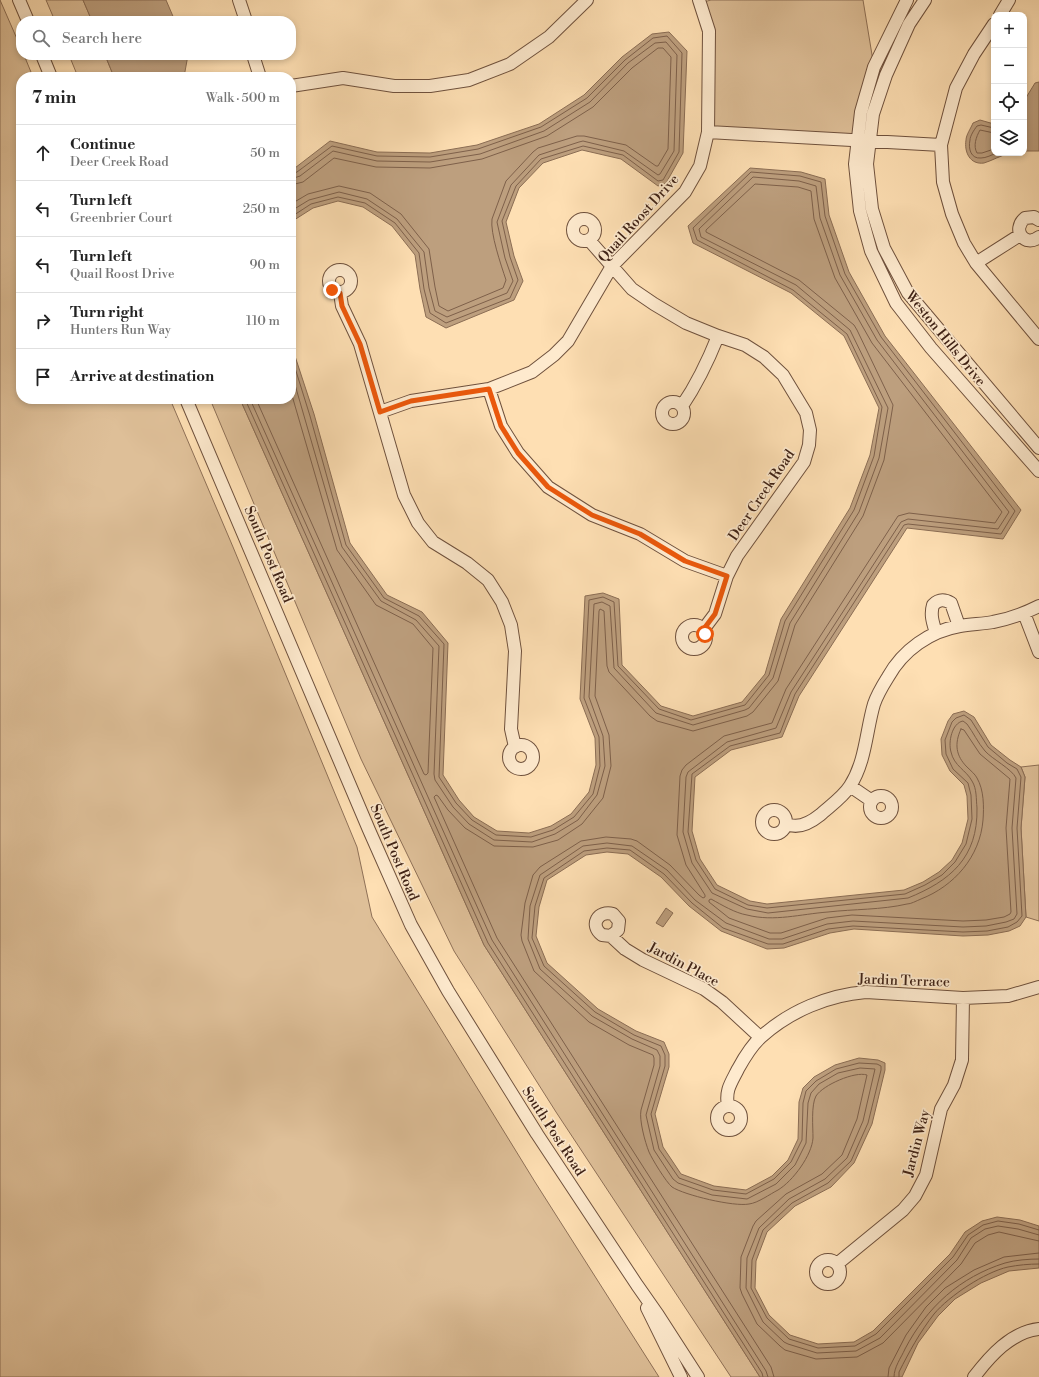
<!DOCTYPE html>
<html lang="en">
<head>
<meta charset="utf-8">
<style>
	body { margin:0; font-family:"Libre Bodoni",serif; background:#f6f6f6; color:#222 }
	.controls { position:absolute; right:12px; top:12px; display:grid; overflow:hidden; border-radius:8px; box-shadow:0 2px 6px #0003 }
	.controls button { width:36px; height:36px; display:grid; place-items:center; padding:0; border:0; border-bottom:1px solid #e0e0e0; background:#fff; color:#222; font:20px sans-serif }
	.stop { position:absolute; width:12px; height:12px; margin:-9px; border:3px solid #ea580c; border-radius:50%; background:#fff }
	.stop.end { background:#ea580c; border-color:#fff; box-shadow:0 1px 4px #0008 }
	.list { margin:0; padding:0; list-style:none }
	h2 { display:flex; justify-content:space-between; align-items:center; height:52px; margin:0; padding:0 16px; font-size:17px }
	h2 small { font-size:13px; font-weight:400; color:#767676 }
	.list li { display:grid; grid-template-columns:26px 1fr auto; gap:12px; align-items:center; box-sizing:border-box; height:56px; padding:0 16px; border-top:1px solid #e0e0e0 }
	.list b { display:block; font-size:15px; white-space:nowrap }
	.list p { margin:0; font-size:13px; white-space:nowrap; color:#767676 }
	.list em { font-size:13px; font-style:normal; color:#767676 }
	.icon { flex:none; width:22px; height:22px; fill:none; stroke:currentColor; stroke-width:2; stroke-linecap:round; stroke-linejoin:round }
	.map { position:relative; flex:none; width:1039px; height:1377px; overflow:hidden }
	.search { position:absolute; background:#fff; box-shadow:0 2px 6px #0003; left:16px; top:16px; width:280px; height:44px; display:flex; align-items:center; gap:10px; box-sizing:border-box; padding:0 14px; border-radius:16px; color:#767676; font-size:15px }
	.panel { position:absolute; background:#fff; box-shadow:0 2px 6px #0003; left:16px; top:72px; width:280px; height:332px; border-radius:16px }
	.map>svg:first-child { display:block }
	.green { fill:#debf98; stroke:#8e7057 }
	.water { fill:#bd9f7e; stroke:#8b6d54 }
	.lines { fill:none; stroke-linecap:round; stroke-linejoin:round }
	.shore { stroke:#7e604a; stroke-width:1 }
	.minor-casing { stroke:#6f513d; stroke-width:14 }
	.minor { stroke:#feeace; stroke-width:12 }
	.route { stroke:#ea580c; stroke-width:5 }
	.labels { text-anchor:middle; stroke-width:3.5; stroke-linejoin:round; paint-order:stroke }
	.street-label { font-size:14px; fill:#3f2216; stroke:#feeace }
</style>
</head>
<body>
<div class="map">
<svg width="1039" height="1377" viewBox="0 0 1039 1377">
	<rect width="100%" height="100%" fill="#fedfb3"/>
	<filter id="stains"><feTurbulence type="fractalNoise" baseFrequency=".005" numOctaves="4"/><feColorMatrix values="0 0 0 0 .2 0 0 0 0 .09 0 0 0 0 .02 0 0 0 .5 -.17"/></filter>
	<radialGradient id="worn" r=".72"><stop offset=".6" stop-color="#630" stop-opacity="0"/><stop offset="1" stop-color="#630" stop-opacity=".3"/></radialGradient>
	<!-- green -->
	<path class="green" d="M 0,0 L 21,48 L 21,55 L 24,55 L 33,77 L 21,77 L 21,399 L 170,399 L 233,547 L 357,847 L 372,917 L 535,1182 L 659,1377 L 0,1377 Z
		M 46,0 L 83,0 L 92,21 L 55,21 Z
		M 711,0 L 863,0 L 874,67 L 858,140 L 708,132 L 709,31 L 700,3 Z
		M 69,55 L 105,55 L 114,77 L 78,77 Z
		M 210,399 L 240,399 L 484,945 L 760,1377 L 731,1377 L 556,1112 L 454,951 L 361,759 Z
		M 1039,765 L 1039,921 L 1026,917 L 1021,828 L 1025,777 L 1021,767 Z"/>
	<!-- water -->
	<path class="water" d="M 83,0 L 166,0 L 175,21 L 92,21 Z
		M 669,32 L 687,51 L 683,153 L 666,183 L 658,186 L 621,159 L 582,150 L 543,163 L 519,188 L 506,222 L 514,256 L 523,281 L 514,300 L 446,328 L 426,317 L 420,289 L 415,255 L 392,226 L 363,207 L 338,201 L 313,208 L 291,222 L 291,171 L 330,141 L 377,152 L 430,153 L 477,145 L 539,124 L 584,95 L 622,57 L 652,34 Z
		M 105,55 L 188,55 L 184,77 L 114,77 Z
		M 1039,82 L 1039,151 L 1024,151 L 1024,101 L 1035,83 Z
		M 980,120 L 994,124 L 994,153 L 1010,153 C 1002,155 991,161 984,163 C 970,165 964,152 966,140 C 966,135 971,128 973,123 Z
		M 750,168 L 801,172 L 825,179 L 829,215 L 849,272 L 885,336 L 1021,510 L 1003,539 L 907,528 L 799,696 L 782,737 L 731,750 L 695,777 L 692,831 L 700,859 L 717,885 L 750,901 L 767,904 L 904,890 L 923,882 L 939,872 L 952,860 L 962,843 L 968,819 L 967,796 L 964,785 L 950,771 L 942,755 L 941,739 L 948,721 L 953,714 L 964,711 L 974,717 L 991,745 L 1010,760 L 1021,767 L 1025,777 L 1021,828 L 1026,917 L 1020,926 L 1009,931 L 988,935 L 963,936 L 854,929 L 830,933 L 784,948 L 767,949 L 721,931 L 689,906 L 661,877 L 628,854 L 607,852 L 586,855 L 547,880 L 539,907 L 536,936 L 547,963 L 598,1009 L 636,1031 L 664,1042 L 669,1054 L 669,1067 L 655,1114 L 663,1147 L 681,1174 L 714,1186 L 746,1190 L 772,1176 L 788,1160 L 798,1139 L 799,1102 L 803,1088 L 814,1077 L 835,1065 L 859,1058 L 878,1060 L 885,1063 L 885,1070 L 872,1124 L 854,1163 L 831,1187 L 795,1206 L 767,1232 L 756,1261 L 755,1288 L 769,1315 L 790,1335 L 818,1344 L 854,1342 L 873,1331 L 950,1254 L 965,1232 L 982,1221 L 997,1217 L 1020,1220 L 1039,1226 L 1039,1268 L 1009,1271 L 981,1283 L 955,1299 L 938,1316 L 918,1343 L 902,1377 L 760,1377 L 484,945 L 240,399 L 291,399 L 291,344 L 314,414 L 350,543 L 387,595 L 422,612 L 448,643 L 443,775 L 459,800 L 474,817 L 497,831 L 529,833 L 551,826 L 571,814 L 589,792 L 596,765 L 595,738 L 580,699 L 585,596 L 603,593 L 619,599 L 622,665 L 661,706 L 693,716 L 742,702 L 765,674 L 781,619 L 850,508 L 870,455 L 879,408 L 844,336 L 791,293 L 693,243 L 688,226 Z
		M 666,908 L 673,913 L 663,927 L 656,923 Z"/>
	<g class="lines">
		<!-- shore -->
		<path class="shore" d="M 994,128 L 981,125 L 977,126 C 974,130 970,136 970,140 C 968,149 971,159 981,158 C 986,158 992,155 996,153
			M 994,133 L 980,130 C 976,137 973,146 977,153 L 982,153 L 994,149
			M 291,174 L 297,172 L 332,146 L 377,156 L 430,157 L 478,149 L 541,127 L 587,98 L 625,60 L 653,38 L 667,36 L 682,53 L 679,152 L 663,180 L 658,181 L 623,155 L 583,146 L 541,159 L 516,186 L 502,221 L 510,257 L 518,280 L 510,298 L 446,323 L 430,313 L 424,289 L 419,253 L 395,223 L 365,203 L 338,197 L 311,204 L 291,217
			M 291,179 L 300,176 L 333,151 L 377,161 L 430,162 L 480,154 L 544,131 L 590,102 L 628,63 L 655,43 L 666,42 L 677,55 L 674,151 L 660,174 L 658,175 L 624,151 L 583,141 L 579,142 L 539,155 L 511,185 L 497,222 L 505,258 L 513,281 L 507,293 L 447,317 L 435,311 L 429,288 L 424,252 L 397,219 L 367,199 L 339,192 L 309,200 L 291,211
			M 291,185 L 303,182 L 334,158 L 376,167 L 430,168 L 482,159 L 547,136 L 593,107 L 632,68 L 658,48 L 663,48 L 671,57 L 668,149 L 658,166 L 656,166 L 626,145 L 584,136 L 577,136 L 538,148 L 533,152 L 506,181 L 492,219 C 490,233 501,265 506,280 L 503,288 L 448,311 L 439,306 L 435,287 L 429,249 L 401,214 L 370,193 L 339,186 L 308,194 L 291,204
			M 291,355 L 310,416 L 346,545 L 384,598 L 419,616 L 444,644 L 439,777 L 456,803 L 472,820 L 496,835 L 531,837 L 553,830 L 574,817 L 593,794 L 600,766 L 599,737 L 584,698 L 589,600 L 603,597 L 614,602 L 618,666 L 659,709 L 691,720 L 745,705 L 769,675 L 785,621 L 854,510 L 874,456 L 882,407 L 847,334 L 793,290 L 697,240 L 693,228 L 751,172 L 800,176 L 821,182 L 825,216 L 845,274 L 881,337 L 1015,511 L 1001,534 L 908,524 L 904,525 L 795,694 L 780,733 L 730,746 L 692,774 L 688,832 L 696,860 L 715,889 L 748,905 L 767,908 L 905,894 L 925,885 L 942,875 L 955,862 L 966,844 L 972,819 L 971,795 L 968,783 L 953,769 L 946,754 L 945,740 L 952,722 L 956,718 L 964,715 L 971,720 L 988,747 L 1007,763 L 1017,769 L 1021,777 L 1017,828 L 1022,916 L 1017,922 L 1008,927 L 987,931 L 963,932 L 853,926 L 828,929 L 783,944 L 768,944 L 723,928 L 692,903 L 664,874 L 630,850 L 607,848 L 584,851 L 544,878 L 535,906 L 532,938 L 544,966 L 595,1012 L 634,1035 L 661,1046 L 665,1055 L 665,1066 L 651,1114 L 659,1149 L 679,1178 L 713,1190 L 746,1194 L 774,1179 L 791,1162 L 802,1140 L 803,1103 L 806,1091 L 816,1081 L 836,1069 L 859,1063 L 877,1064 L 881,1066 L 881,1070 L 868,1123 L 851,1161 L 828,1183 L 792,1203 L 763,1230 L 752,1260 L 751,1288 L 767,1318 L 789,1339 L 818,1348 L 855,1346 L 876,1334 L 953,1257 L 968,1235 L 983,1225 L 998,1221 L 1019,1224 L 1039,1230
			M 291,371 L 342,547 L 381,601 L 416,620 L 439,646 L 434,774 L 435,780 L 453,807 L 469,824 L 494,840 L 532,842 L 555,834 L 578,820 L 597,795 L 605,766 L 603,736 L 589,697 L 594,604 L 602,602 L 610,606 L 614,668 L 656,713 L 693,725 L 745,710 L 749,708 L 773,678 L 790,623 L 859,512 L 879,458 L 888,408 L 850,330 L 796,285 L 701,237 L 699,229 L 753,177 L 799,181 L 816,186 L 820,218 L 840,275 L 877,340 L 1009,512 L 998,529 L 908,519 L 901,522 L 791,692 L 776,728 L 727,742 L 688,772 L 686,777 L 683,832 L 692,863 L 712,893 L 747,909 L 768,913 L 908,898 C 950,881 978,858 977,808 C 976,799 977,789 972,781 C 966,770 954,766 951,752 C 948,742 952,723 963,721 L 967,724 C 973,732 978,743 985,751 C 992,759 1012,769 1016,778 L 1012,828 L 1017,914 L 1014,919 L 1006,922 L 986,926 L 963,927 L 853,921 L 827,924 L 782,939 L 769,939 L 726,923 L 695,900 L 667,870 L 632,846 L 607,843 L 583,846 L 540,875 L 530,906 L 528,939 L 540,969 L 592,1016 L 632,1039 L 657,1050 L 660,1056 L 660,1066 L 646,1115 L 654,1150 L 673,1179 L 678,1183 L 712,1195 L 747,1199 L 776,1184 L 795,1165 L 806,1143 L 808,1103 L 811,1093 L 819,1084 L 838,1073 L 860,1068 L 875,1069 L 863,1121 L 847,1158 L 825,1179 L 789,1199 L 759,1228 L 747,1258 L 746,1288 L 763,1322 L 784,1342 L 788,1344 L 817,1353 L 856,1351 L 880,1338 L 957,1260 L 971,1238 L 985,1229 L 998,1226 L 1018,1229 L 1039,1235
			M 245,399 L 488,943 L 762,1373 L 763,1377
			M 250,399 L 492,940 L 766,1371 L 768,1377
			M 256,399 L 424,774 L 426,775 L 428,773 L 433,648 L 413,624 L 376,605 L 337,550 L 291,392
			M 961,729 L 964,730 L 980,754 L 1010,779 L 1006,828 L 1011,912 L 1010,914 L 1004,917 L 986,920 L 963,921 L 852,915 L 827,918 L 781,933 L 770,933 L 729,918 L 709,902 L 709,900 L 711,899 C 722,905 735,913 747,915 C 774,922 801,914 828,912 C 854,909 881,910 907,904 C 911,904 916,901 921,899 C 954,886 980,857 983,820 C 984,807 984,790 977,778 C 975,774 971,771 967,767 C 956,756 954,744 961,729 Z
			M 774,1377 L 771,1367 L 497,938 L 434,797 L 436,795 L 438,796 L 448,810 L 465,828 L 494,846 L 533,847 L 558,840 L 582,824 L 603,798 L 611,766 L 609,735 L 595,696 L 599,611 L 600,609 L 604,611 L 607,666 L 609,672 L 650,716 L 657,721 L 693,731 L 747,716 L 753,712 L 778,681 L 795,625 L 863,516 L 884,460 L 893,405 L 857,330 L 854,325 L 799,280 L 706,232 L 706,230 L 755,184 L 798,187 L 811,191 L 814,219 L 835,278 L 872,343 L 1002,512 L 995,523 L 909,513 L 898,516 L 786,689 L 772,723 L 724,736 L 686,765 L 682,770 L 680,776 L 677,835 L 686,865 L 705,895 L 705,897 L 703,898 L 699,895 L 670,865 L 637,841 L 631,839 L 606,837 L 581,841 L 540,867 L 533,875 L 525,903 L 521,935 L 522,941 L 534,971 L 589,1022 L 629,1045 L 653,1055 L 654,1058 L 654,1065 L 641,1110 C 639,1120 645,1142 649,1152 C 652,1159 666,1182 672,1187 C 684,1195 734,1207 749,1204 C 758,1203 770,1194 778,1190 C 793,1181 812,1155 813,1138 C 813,1127 811,1105 816,1096 C 823,1085 855,1071 867,1075 L 857,1119 L 842,1155 L 822,1174 L 786,1194 L 756,1221 L 753,1226 L 741,1257 L 740,1288 L 742,1294 L 757,1324 L 780,1346 L 785,1350 L 816,1359 L 857,1357 L 883,1343 L 961,1264 L 975,1243 L 988,1235 L 999,1232 L 1039,1241
			M 888,1377 L 889,1368 L 906,1335 L 926,1307 L 945,1288 L 974,1270 L 1004,1257 L 1039,1253
			M 894,1377 C 894,1367 901,1358 905,1349 C 927,1307 960,1277 1005,1263 C 1015,1260 1029,1259 1039,1259
			M 899,1377 L 899,1372 C 909,1352 920,1332 934,1314 C 949,1296 985,1272 1008,1267 C 1018,1265 1029,1264 1039,1264"/>
		<!-- minor casing -->
		<g class="minor-casing">
			<path id="minor" d="M 19,0 L 28,21
				M 239,0 L 246,21
				M 907,0 L 874,67 L 861,112 L 855,164 L 860,211 L 871,251 L 896,303 L 931,348 L 1039,471
				M 925,0 L 909,24 L 886,75 L 873,114 L 867,164 L 872,209 L 884,248 L 908,293 L 1039,448
				M 1000,15 L 1009,0
				M 994,24 L 974,54 L 956,88 L 941,145 L 943,182 L 952,214 L 964,243 L 976,263 L 1039,339
				M 42,55 L 51,77
				M 253,55 L 260,77
				M 291,86 L 343,78 L 394,86 L 430,86 L 469,80 L 510,64 L 549,37 L 587,0
				M 708,132 L 941,145
				M573 230a11 11 0 1 1 22 0a11 11 0 1 1-22 0Z
				M 1039,220 L 1034,217 L 1025,218 C 1011,230 1025,248 1039,237
				M 589,240 L 632,289 L 654,304 L 686,323 L 718,336 L 745,345 L 764,357 L 783,375 L 806,413 L 810,430 L 809,445 L 804,462 L 737,556 L 727,576 L 715,614 L 703,630
				M 976,263 L 1020,235
				M329 281a11 11 0 1 1 22 0a11 11 0 1 1-22 0Z
				M 340,293 L 342,306 L 360,344 L 404,495 L 418,523 L 433,542 L 467,563 L 488,580 L 502,602 L 511,625 L 515,651 L 511,729 L 515,747
				M 489,389 L 501,426 L 518,453 L 548,487 L 592,515 L 640,534 L 685,561 L 727,576
				M 186,399 L 369,830 L 411,925 L 448,991 L 537,1134 L 637,1285 L 658,1315 L 698,1377
				M662 413a11 11 0 1 1 22 0a11 11 0 1 1-22 0Z
				M 682,406 C 697,384 708,361 718,336
				M 380,412 L 411,401 L 489,389 L 532,372 L 554,355 L 568,341 L 612,266 L 685,192 L 700,166 L 708,132 L 709,31 L 699,0
				M 1024,613 L 1039,652
				M682 637a12 12 0 1 1 24 0a12 12 0 1 1-24 0Z
				M 936,633 C 933,623 930,615 933,605 C 939,599 944,599 951,603 L 959,626
				M509 757a12 12 0 1 1 24 0a12 12 0 1 1-24 0Z
				M 850,786 L 872,801
				M870 807a11 11 0 1 1 22 0a11 11 0 1 1-22 0Z
				M762 822a12 12 0 1 1 24 0a12 12 0 1 1-24 0Z
				M 787,824 C 798,829 810,823 820,815 C 830,806 843,797 850,786 C 866,761 866,731 874,704 C 877,695 883,685 888,677 C 903,650 930,631 960,626 C 971,624 983,624 993,622 C 1010,619 1025,613 1039,606
				M 611,936 L 618,930 L 619,921 L 613,914 C 598,910 589,925 602,935 L 611,936 L 625,949 L 643,960 L 704,989 L 722,1002 L 760,1037
				M717 1118a12 12 0 1 1 24 0a12 12 0 1 1-24 0Z
				M 728,1106 C 725,1090 731,1083 738,1069 C 744,1058 752,1045 761,1037 C 790,1011 828,995 866,992 L 963,998 L 1008,996 L 1039,987
				M816 1272a12 12 0 1 1 24 0a12 12 0 1 1-24 0Z
				M 837,1264 L 903,1210 L 915,1196 L 926,1175 L 941,1109 L 954,1085 L 962,1060 L 963,998
				M 647,1308 L 681,1377
				M 974,1377 C 990,1356 1011,1332 1039,1329"/>
		</g>
		<!-- minor -->
		<use href="#minor" class="minor"/>
	</g>
	<g class="lines">
		<!-- route -->
		<path class="route" d="M 332,290 L 340,293 L 342,306 L 360,344 L 380,412 L 411,401 L 489,389 L 501,426 L 518,453 L 548,487 L 592,515 L 640,534 L 685,561 L 727,576 L 715,614 L 703,630 L 705,634"/>
	</g>
	<g class="labels">
		<!-- street labels -->
		<g class="street-label">
			<text transform="translate(638 218) rotate(-48)" y="5">Quail Roost Drive</text>
			<text transform="translate(946 338) rotate(51)" y="5">Weston Hills Drive</text>
			<text transform="translate(761 495) rotate(-56)" y="5">Deer Creek Road</text>
			<text transform="translate(269 554) rotate(67)" y="5">South Post Road</text>
			<text transform="translate(395 852) rotate(67)" y="5">South Post Road</text>
			<text transform="translate(684 964) rotate(28)" y="5">Jardin Place</text>
			<text transform="translate(904 980) rotate(2)" y="5">Jardin Terrace</text>
			<text transform="translate(554 1131) rotate(57)" y="5">South Post Road</text>
			<text transform="translate(916 1143) rotate(-75)" y="5">Jardin Way</text>
		</g>
	</g>
	<rect width="100%" height="100%" filter="url(#stains)"/>
	<rect width="100%" height="100%" fill="url(#worn)"/>
</svg>
<div class="controls">
<button>+</button>
<button>−</button>
<button><svg class="icon" aria-label="locate" viewBox="0 0 24 24"><circle cx="12" cy="12" r="6"/><path d="M12 2v4M12 18v4M2 12h4M18 12h4"/></svg></button>
<button><svg class="icon" aria-label="layers" viewBox="0 0 24 24"><path d="M12 4l9 5-9 5-9-5zM3 14l9 5 9-5"/></svg></button>
</div>
<div class="stop" style="left:705px;top:634px"></div>
<div class="stop end" style="left:332px;top:290px"></div>
<div class="search"><svg class="icon" aria-label="search" viewBox="0 0 24 24"><circle cx="10" cy="10" r="6"/><path d="M15 15l6 6"/></svg>Search here</div>
<section class="panel">
<h2>7 min<small>Walk · 500 m</small></h2>
<ul class="list">
<li><svg class="icon" aria-label="ahead" viewBox="0 0 24 24"><path d="M12 20V5M6 11l6-6 6 6"/></svg><div><b>Continue</b><p>Deer Creek Road</p></div><em>50 m</em></li>
<li><svg class="icon" aria-label="left" viewBox="0 0 24 24"><path d="M17 20v-9H6M10 6l-5 5 5 5"/></svg><div><b>Turn left</b><p>Greenbrier Court</p></div><em>250 m</em></li>
<li><svg class="icon" aria-label="left" viewBox="0 0 24 24"><path d="M17 20v-9H6M10 6l-5 5 5 5"/></svg><div><b>Turn left</b><p>Quail Roost Drive</p></div><em>90 m</em></li>
<li><svg class="icon" aria-label="right" viewBox="0 0 24 24"><path d="M7 20v-9h11M14 6l5 5-5 5"/></svg><div><b>Turn right</b><p>Hunters Run Way</p></div><em>110 m</em></li>
<li><svg class="icon" aria-label="arrive" viewBox="0 0 24 24"><path d="M6 21V4h12l-3 4 3 4H6"/></svg><div><b>Arrive at destination</b></div></li>
</ul>
</section>
</div>
</body>
</html>
